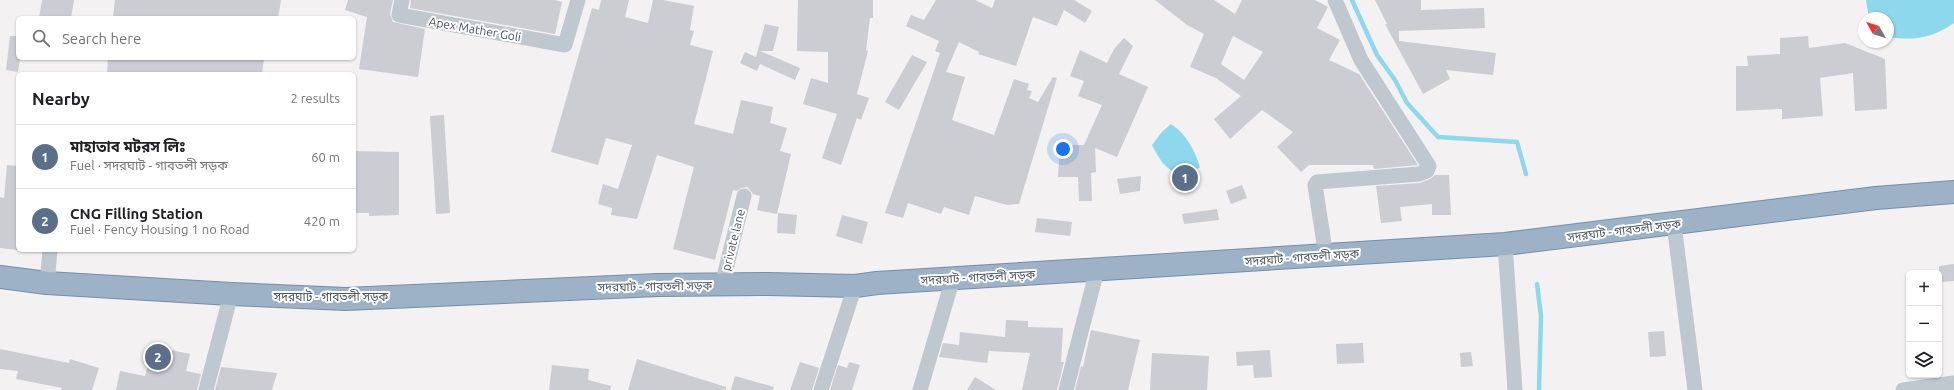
<!DOCTYPE html>
<meta charset="utf-8">
<style>
body{margin:0;font-family:Ubuntu,"Noto Sans Bengali",sans-serif;background:#f6f6f6;color:#202124}
.controls{position:absolute;right:12px;bottom:12px;display:grid;overflow:hidden;border-radius:6px;box-shadow:0 1px 3px #0004}
.controls button{width:36px;height:36px;display:grid;place-items:center;padding:0;border:0;border-bottom:1px solid #e0e0e0;background:#fff;color:#202124;font:20px sans-serif}
.compass{position:absolute;left:1858px;top:12px;width:36px;height:36px;border-radius:50%;background:#fff;box-shadow:0 1px 3px #0004;rotate:309deg}
.you{position:absolute;left:1063px;top:149px;width:14px;height:14px;margin:-10px;border:3px solid #fff;border-radius:50%;background:#1a73e8;box-shadow:0 0 0 6px #1a73e833}
.badge{display:grid;place-items:center;width:26px;height:26px;border-radius:50%;background:#ea580c;color:#fff;font-size:13px;font-weight:700}
.pin{position:absolute;translate:-50% -50%;border:2px solid #fff;box-shadow:0 1px 4px #0006}
.list{margin:0;padding:0;list-style:none}
h2{display:flex;justify-content:space-between;align-items:center;height:52px;margin:0;padding:0 16px;font-size:17px}
h2 small{font-size:13px;font-weight:400;color:#757577}
.list li{display:grid;grid-template-columns:26px 1fr auto;gap:12px;align-items:center;box-sizing:border-box;height:64px;padding:0 16px;border-top:1px solid #e0e0e0}
.list b{display:block;font-size:15px;white-space:nowrap}
.list p{margin:0;font-size:13px;white-space:nowrap;color:#757577}
.list em{font-size:13px;font-style:normal;color:#757577}
.icon{flex:none;width:22px;height:22px;fill:none;stroke:currentColor;stroke-width:2;stroke-linecap:round;stroke-linejoin:round}
.map{position:relative;flex:none;width:1954px;height:390px;overflow:hidden}
.search{position:absolute;background:#fff;box-shadow:0 1px 3px #0004;left:16px;top:16px;width:340px;height:44px;display:flex;align-items:center;gap:10px;box-sizing:border-box;padding:0 14px;border-radius:6px;color:#757577;font-size:15px}
.panel{position:absolute;background:#fff;box-shadow:0 1px 3px #0004;left:16px;top:72px;width:340px;height:180px;border-radius:6px}
.map>svg:first-child{display:block}
.water{fill:#8dd8ed}
.lines{fill:none;stroke-linecap:round;stroke-linejoin:round}
.stream{stroke:#8dd8ed;stroke-width:4.5}
.building{fill:#cbcdd3;fill-rule:evenodd}
.trunk-casing{stroke:#748eab;stroke-width:24}
.minor{stroke:#bfc8cf;stroke-width:15}
.trunk{stroke:#9db2c7;stroke-width:22}
.labels{text-anchor:middle;dominant-baseline:central;stroke-width:4;stroke-linejoin:round;paint-order:stroke}
.street-label{font-size:12px;fill:#48545e;stroke:#fff}
</style>
<div class="map">
<svg width="1954" height="390" viewBox="0 0 1954 390">
<rect width="100%" height="100%" fill="#f3f1f1"/>
<!-- water -->
<g class="water">
<path d="M1866,0H1954V23C1933,38 1914,41 1888,37V18H1869Z"/>
<path d="M1171,124C1187,135 1194,149 1200,167L1187,178C1166,170 1162,164 1152,145L1162,132Z"/>
</g>
<g class="lines">
<!-- stream -->
<g class="stream">
<path d="M1352,0L1377,55L1395,80L1407,103L1438,137L1517,142L1526,174"/>
<path d="M1537,284L1541,316L1539,390"/>
</g>
</g>
<!-- building -->
<g class="building">
<path d="M42,0H74L71,18H39Z"/>
<path d="M115,0H281L278,18H113Z"/>
<path d="M348,0H393L390,14L393,22L425,29L418,77L359,69L367,17L345,10Z"/>
<path d="M411,0H555L562,2L555,34L410,8Z"/>
<path d="M601,0H629L625,17L648,23L653,0H663L694,6L690,30L694,31L690,45L713,51L694,124L733,134L741,100L773,107L770,123L787,128L780,151L791,154L777,214L757,210L760,196L753,194L750,190L747,187L741,188L737,191L733,190L715,260L673,249L694,167L657,155L637,219L611,215L612,208L598,204L603,184L618,189L632,145L606,138L598,165L551,152L592,8L599,10Z"/>
<path d="M798,0H873V18H870L866,50L868,51L857,94L869,98L861,120L857,118L841,165L822,158L837,114L803,104L811,78L828,83V52L797,51Z"/>
<path d="M936,0H975L992,8L995,0H1074L1092,11L1085,23L1064,10L1057,26L1033,17L1016,66L978,54L979,52L959,42L946,72L965,77L952,120L994,135L1014,79L1029,84L1027,90L1032,91L1029,98L1038,102L1053,77L1057,78L1019,204L1007,205L975,196L969,215L944,207L941,214L908,203L903,218L885,213L940,53L935,51L939,41L906,26L911,15L924,20Z"/>
<path d="M1155,0H1214L1235,14L1242,0H1315L1328,7L1317,28L1340,40L1329,60L1359,74L1418,165L1374,169L1373,165H1309L1301,172L1277,147L1293,132L1262,110L1230,139L1214,119L1241,96L1216,78L1190,67L1204,34L1187,25ZM1233,36L1263,52L1244,80L1221,64Z"/>
<path d="M1375,0H1421V10L1484,8L1485,28L1399,31V41L1496,53L1493,75L1446,70L1450,79L1423,94L1385,24H1387Z"/>
<path d="M765,24L779,27L773,51H760L800,68L795,80L760,64L757,71L740,63L745,52L756,57Z"/>
<path d="M10,36H18V58H20L18,72L6,70Z"/>
<path d="M1808,36L1809,48L1845,43L1885,59L1887,109L1855,111L1853,73L1820,78L1823,116L1782,119V109L1736,111V66H1748L1747,56L1780,54V38Z"/>
<path d="M1124,38L1133,46L1119,74L1148,87L1117,157L1095,148L1096,172L1091,173L1092,201H1079L1078,177H1058L1060,145H1084L1102,105L1078,96L1084,81L1070,76L1080,50L1107,63L1114,49Z"/>
<path d="M912,55L927,62L899,110L885,102Z"/>
<path d="M108,58H264L262,74H107Z"/>
<path d="M444,115L450,213L436,214L430,116Z"/>
<path d="M354,151L399,152V215L369,216V213H354Z"/>
<path d="M7,165L18,166V250L0,248V197L4,198Z"/>
<path d="M1435,175H1449L1451,215H1432V204L1400,207L1402,221L1381,223L1376,186L1420,183L1430,179Z"/>
<path d="M1141,176L1140,191L1120,194L1117,179Z"/>
<path d="M1242,185L1247,198L1231,204L1226,191Z"/>
<path d="M1217,209L1219,220L1184,224L1182,214Z"/>
<path d="M778,213L797,215L795,234L777,233Z"/>
<path d="M842,215L868,222L862,244L836,236Z"/>
<path d="M1037,218L1072,222L1070,236L1035,232Z"/>
<path d="M1954,264V281L1939,282V266Z"/>
<path d="M1006,320L1028,321V327L1063,328L1061,362H1064L1057,390H1022L1030,353L989,351L987,363L939,357L943,343L959,345L960,332L1005,337Z"/>
<path d="M1091,330L1140,340L1128,390H1075L1081,366L1083,367Z"/>
<path d="M1664,331L1666,356L1650,357L1648,332Z"/>
<path d="M1363,343L1364,363L1337,364L1336,344Z"/>
<path d="M157,347L190,354L186,371L201,374L197,390H116L120,371L145,376L148,365L152,366Z"/>
<path d="M0,349L69,363L70,359L99,368L92,390H61L62,388L16,379L18,371L0,369Z"/>
<path d="M1270,350L1272,377L1254,378L1253,365L1237,366L1236,352Z"/>
<path d="M1471,352L1473,366L1461,367L1460,353Z"/>
<path d="M1152,353L1209,356L1207,390H1150Z"/>
<path d="M637,359L726,387V390H628Z"/>
<path d="M800,362L819,368L812,390H790Z"/>
<path d="M849,362L860,365L852,390H830L838,365L847,368Z"/>
<path d="M552,365L589,369L588,380L611,386L610,390H549Z"/>
<path d="M221,367L277,373L272,390H215Z"/>
<path d="M735,376L774,387L773,390H731Z"/>
<path d="M975,377L996,390H967Z"/>
</g>
<g class="lines">
<!-- trunk casing -->
<g class="trunk-casing">
<path id="trunk" d="M0,277L47,283L231,294L346,299L658,285L768,284L855,286L877,283L1505,244L1876,198L1954,192"/>
</g>
<!-- minor -->
<g class="minor">
<path d="M402,0L399,15L565,45L578,0"/>
<path d="M1674,224L1695,390"/>
<path d="M1505,244L1515,390"/>
<path d="M1326,256L1315,185L1317,182L1419,174L1427,171L1429,166L1361,60L1335,0"/>
<path d="M47,283L50,250"/>
<path d="M722,285L744,196"/>
<path d="M206,390L231,294"/>
<path d="M821,390L855,286"/>
<path d="M920,390L953,278"/>
<path d="M1066,390L1097,270"/>
<path d="M1903,390L1954,383"/>
</g>
<!-- trunk -->
<use href="#trunk" class="trunk"/>
</g>
<g class="labels">
<!-- street labels -->
<g class="street-label">
<text transform="translate(475 29) rotate(10)">Apex Mather Goli</text>
<text transform="translate(1624 230) rotate(-7)">সদরঘাট - গাবতলী সড়ক</text>
<text transform="translate(733 240) rotate(-76)">private lane</text>
<text transform="translate(1302 257) rotate(-4)">সদরঘাট - গাবতলী সড়ক</text>
<text transform="translate(978 277) rotate(-3)">সদরঘাট - গাবতলী সড়ক</text>
<text transform="translate(655 286) rotate(-1)">সদরঘাট - গাবতলী সড়ক</text>
<text x="331" y="296">সদরঘাট - গাবতলী সড়ক</text>
</g>
</g>
</svg>
<div class="controls">
<button>+</button>
<button>−</button>
<button><svg class="icon" aria-label="layers" viewBox="0 0 24 24"><path d="M12 4l9 5-9 5-9-5zM3 14l9 5 9-5"/></svg></button>
</div>
<svg class="compass" viewBox="-18 -18 36 36"><path d="M0-13l5 13h-10z" fill="#e53935"/><path d="M0 13l5-13h-10z" fill="#757577"/></svg>
<div class="you"></div>
<div class="pin badge" style="left:1185px;top:178px;background:#5c6f8a">1</div>
<div class="pin badge" style="left:158px;top:357px;background:#5c6f8a">2</div>
<div class="search"><svg class="icon" aria-label="search" viewBox="0 0 24 24"><circle cx="10" cy="10" r="6"/><path d="M15 15l6 6"/></svg>Search here</div>
<section class="panel">
<h2>Nearby<small>2 results</small></h2>
<ul class="list">
<li><span class="badge" style="background:#5c6f8a">1</span><div><b>মাহাতাব মটরস লিঃ</b><p>Fuel · সদরঘাট - গাবতলী সড়ক</p></div><em>60 m</em></li>
<li><span class="badge" style="background:#5c6f8a">2</span><div><b>CNG Filling Station</b><p>Fuel · Fency Housing 1 no Road</p></div><em>420 m</em></li>
</ul>
</section>
</div>
